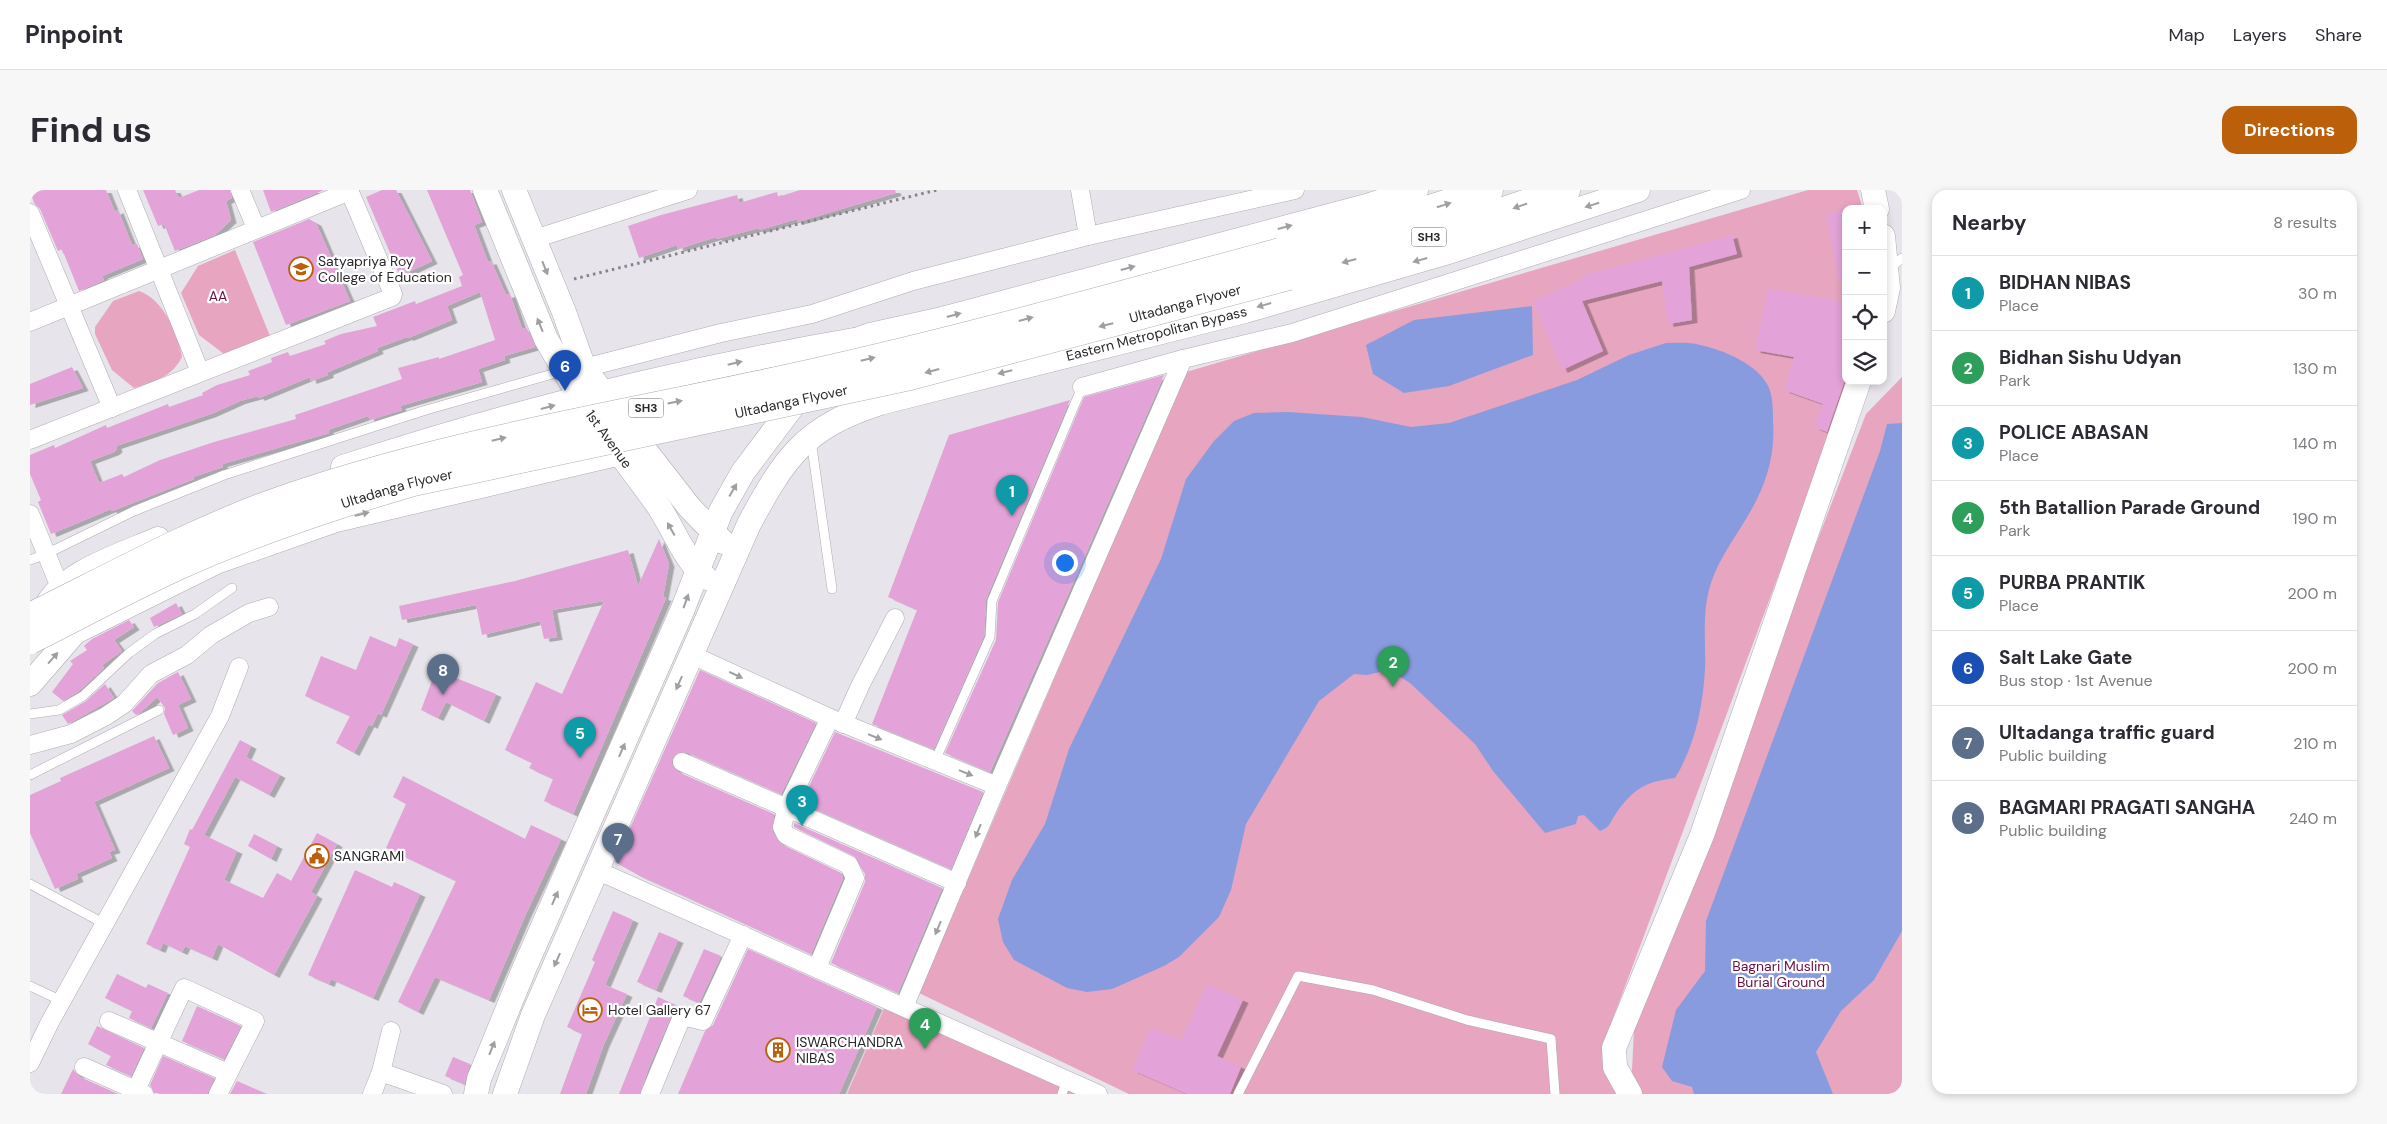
<!DOCTYPE html>
<meta charset="utf-8">
<style>
body{margin:0;font-family:"DM Sans",sans-serif;background:#f7f7f7;color:#2b2b33}
.controls{position:absolute;right:15px;top:15px;display:grid;overflow:hidden;border-radius:10px;box-shadow:0 2px 8px #0003}
.controls button{width:45px;height:45px;display:grid;place-items:center;padding:0;border:0;border-bottom:1px solid #e1e1e2;background:#fff;color:#2b2b33;font:25px sans-serif}
.you{position:absolute;left:1034px;top:372px;width:18px;height:18px;margin:-12px;border:4px solid #fff;border-radius:50%;background:#1a73e8;box-shadow:0 0 0 8px #1a73e833}
.badge{display:grid;place-items:center;width:32px;height:32px;border-radius:50%;background:#bb5f0a;color:#fff;font-size:16px;font-weight:700}
.pin{position:absolute;translate:-50% -41px;filter:drop-shadow(0 1px 2px #0008)}
.pin::after{content:'';position:absolute;top:26px;width:18px;height:15px;background:inherit;clip-path:polygon(0 0,100% 0,50% 100%)}
.list{margin:0;padding:0;list-style:none}
h2{display:flex;justify-content:space-between;align-items:center;height:65px;margin:0;padding:0 20px;font-size:21px}
h2 small{font-size:16px;font-weight:400;color:#7c7c81}
.list li{display:grid;grid-template-columns:32px 1fr auto;gap:15px;align-items:center;box-sizing:border-box;height:75px;padding:0 20px;border-top:1px solid #e1e1e2}
.list b{display:block;font-size:19px;white-space:nowrap}
.list p{margin:0;font-size:16px;white-space:nowrap;color:#7c7c81}
.list em{font-size:16px;font-style:normal;color:#7c7c81}
.icon{flex:none;width:28px;height:28px;fill:none;stroke:currentColor;stroke-width:2;stroke-linecap:round;stroke-linejoin:round}
.map{position:relative;flex:none;width:1872px;height:904px;overflow:hidden;border-radius:15px}
header{display:flex;align-items:center;gap:30px;box-sizing:border-box;height:70px;padding:0 25px;background:#fff;border-bottom:1px solid #e1e1e2}
header strong{font-size:24px}
nav{display:flex;gap:28px;margin-inline-start:auto;font-size:18px}
.intro{display:flex;align-items:center;justify-content:space-between;box-sizing:border-box;height:120px;padding:0 30px}
h1{margin:0;font-size:35px}
.button{padding:12px 22px;border-radius:15px;background:#bb5f0a;color:#fff;font-size:18px;font-weight:700}
main{display:flex;gap:30px;padding:0 30px}
aside{flex:1;background:#fff;border-radius:15px;box-shadow:0 2px 8px #0003}
.map>svg:first-child{display:block}
.green{fill:#e7a5c0}
.water{fill:#889bdf}
.building{fill:#e3a3d8;fill-rule:evenodd;filter:url(#shadow)}
.lines{fill:none;stroke-linecap:round;stroke-linejoin:round}
.lane-casing{stroke:#afabb2;stroke-width:10}
.street-casing{stroke:#afabb2;stroke-width:19}
.secondary-casing{stroke:#afabb2;stroke-width:25}
.primary-casing{stroke:#afabb2;stroke-width:29}
.path{stroke:#878489;stroke-width:3;stroke-dasharray:2.5 4;stroke-linecap:butt}
.lane{stroke:#fff;stroke-width:9}
.street{stroke:#fff;stroke-width:18}
.secondary{stroke:#fff;stroke-width:24}
.primary{stroke:#fff;stroke-width:28}
.primary-bridge-casing{stroke:#afabb2;stroke-width:29;stroke-linecap:butt}
.primary-bridge{stroke:#fff;stroke-width:28}
.oneway{fill:#9f9ea0}
.labels{text-anchor:middle;dominant-baseline:central;stroke-width:4.5;stroke-linejoin:round;paint-order:stroke}
.shield{fill:#fff;stroke:#6a686b;stroke-width:1}
.shield-label{font-size:12px;font-weight:bold;fill:#2a282b}
.poi-label{font-size:14px;fill:#2a282b;stroke:#fff;text-anchor:start}
.park-label{font-size:14px;fill:#6c1043;stroke:#fff}
.street-label{font-size:14px;fill:#2a282b;stroke:#fff}
</style>
<header>
<strong>Pinpoint</strong>
<nav><a>Map</a><a>Layers</a><a>Share</a></nav>
</header>
<div class="intro"><h1>Find us</h1><a class="button">Directions</a></div>
<main>
<div class="map">
<svg width="1872" height="904" viewBox="0 0 1872 904">
<defs>
<filter id="shadow"><feDropShadow dx="5.5" dy="3" stdDeviation="0" flood-color="#0004"/></filter>
</defs>
<rect width="100%" height="100%" fill="#e8e4eb"/>
<!-- green -->
<g class="green">
<path d="M1778,0H1827L1833,19H1816V191H1821L1581,834L1601,900L1604,840L1731,497L1836,224L1872,187V904H1099L889,803L1156,182Z"/>
<path d="M205,60L240,146L194,164L169,145L151,103L168,76Z"/>
<path d="M109,101C133,109 148,143 152,167C142,187 124,192 104,198L82,180L65,144V137L83,111Z"/>
<path d="M856,814L1051,904H817Z"/>
</g>
<!-- water -->
<g class="water">
<path d="M1502,116L1503,165L1419,196L1374,203L1343,184L1336,155L1384,130Z"/>
<path d="M1636,153C1647,153 1660,152 1670,155C1693,160 1729,174 1739,198C1743,208 1743,221 1743,232C1745,259 1739,285 1727,309C1712,340 1688,366 1679,400C1672,426 1676,452 1675,479C1673,516 1665,556 1645,588C1614,592 1603,599 1585,625C1580,633 1579,638 1570,641L1554,625L1548,626L1546,634L1515,643L1463,581L1445,554L1380,493L1359,480L1337,485L1324,484L1289,511L1216,634L1201,700L1189,727L1149,767L1134,776L1082,799L1057,802L1037,798L984,770L973,752L968,729L982,690L1015,634L1039,559L1131,369L1156,289L1184,251L1204,231L1224,223L1258,222L1332,227L1381,237L1419,233L1547,190L1599,165Z"/>
<path d="M1872,233V741L1844,790L1811,821L1786,862L1803,904H1664L1662,897L1642,891L1632,877L1646,820L1675,781L1676,731L1850,261L1857,234Z"/>
</g>
<!-- building -->
<g class="building">
<path d="M0,0H76L85,22L88,20L102,55L107,54L113,69L72,86L74,90L49,101L32,59L28,61L10,19L4,13Z"/>
<path d="M113,0H145L149,8L169,0H200L202,8L196,11L201,30L185,45L145,61L134,34L128,36Z"/>
<path d="M233,0H294L241,22Z"/>
<path d="M352,0H366L402,71L370,86L336,7Z"/>
<path d="M397,0H440L452,32L444,35L458,72L461,71L476,105L480,104L492,139L497,138L505,157L474,166L475,170L448,179L452,192L370,216L372,220L340,230L338,226L298,240L299,243L192,274L193,277L163,287L164,289L82,321L81,319L21,344L8,312L11,310L0,284V265L24,255L25,258L76,235L77,238L138,214L139,217L173,205L172,203L187,195L220,185L218,181L242,172L241,168L258,162L260,166L296,154L294,151L311,144L347,136L343,127L385,111L386,114L432,96L429,87L433,85ZM450,102L465,150L409,169V167L368,178L372,189L265,225L266,229L184,252L130,270L94,287L92,284L69,293L60,271L84,262L87,259L86,256L181,224L210,211L228,206L229,208L280,187L281,191L298,185V182L348,161L347,158L377,147L378,148L422,130L417,116Z"/>
<path d="M770,0H865L866,3L767,32V29L729,40V38L687,49L686,47L648,59L647,55L609,68L598,36L631,25L707,5L709,13L747,2L748,7Z"/>
<path d="M1816,18V90L1809,91L1796,25Z"/>
<path d="M279,29L286,33L320,111L256,135L223,52Z"/>
<path d="M1702,45L1707,64L1659,77L1662,130L1638,134L1632,91L1552,111L1573,161L1532,180L1503,111L1552,89L1551,86Z"/>
<path d="M1738,98L1816,112V187L1797,242L1784,237L1793,214L1754,200L1764,167L1725,160Z"/>
<path d="M42,177L53,198L0,215V194Z"/>
<path d="M1134,185L960,582L915,563L966,450L968,412L1054,207Z"/>
<path d="M1040,210L956,409L954,446L904,559L842,534L887,420L858,407L919,245Z"/>
<path d="M629,349L639,374L633,407L636,408L543,624L514,611L523,589L499,578L502,573L475,560L506,492L532,504L574,411L522,420L527,447L514,449L510,431L452,445L446,415L372,430L369,416L485,391L598,360L608,396Z"/>
<path d="M146,413L152,424L124,437L120,428Z"/>
<path d="M99,430L104,437L84,450L92,461L72,475L74,478L49,501L33,511L22,502L43,474L40,471L57,460L54,456L62,449Z"/>
<path d="M340,446L366,457L369,448L383,454L351,525L348,523L342,536L339,534L324,563L306,553L320,526L275,506L291,466L326,480Z"/>
<path d="M406,480L466,504L454,531L416,512L408,528L391,520Z"/>
<path d="M670,480L786,533L751,604L656,562L645,564L641,573L648,582L744,624L742,641L751,654L811,683L813,688L781,764L608,685L585,672Z"/>
<path d="M148,482L161,509L148,515L158,538L143,545L134,524L135,518L127,507L111,522L106,525L102,521L128,493Z"/>
<path d="M75,494L84,508L38,534L32,525L56,511Z"/>
<path d="M805,542L953,602L921,679L771,613Z"/>
<path d="M124,546L139,578L64,612L85,660L79,662L82,668L46,684L48,689L25,699L0,643V605L31,591L30,588Z"/>
<path d="M210,550L221,556L216,567L250,585L239,605L205,587L174,645L207,661L194,690L233,708L247,683L261,691L287,643L307,654L281,702L287,706L244,785L188,754L182,768L155,756L152,762L133,753L130,760L116,754L160,657L154,654L160,639L162,640Z"/>
<path d="M373,586L495,649L501,635L531,649L495,726L459,810L405,787L388,822L368,812L426,691L356,658L376,614L363,607Z"/>
<path d="M764,633L912,698L868,803L801,773L835,692V684L824,666L764,637Z"/>
<path d="M224,644L247,656L241,669L218,656Z"/>
<path d="M325,680L362,697L364,692L390,704L343,808L301,789L299,794L278,785Z"/>
<path d="M583,721L603,730L575,795L597,804L574,854L556,904H530L552,844L537,837L565,772L562,770Z"/>
<path d="M629,742L648,750L626,800L607,792Z"/>
<path d="M674,759L691,766L669,813L653,806Z"/>
<path d="M718,759L847,817L809,904H648L675,841L683,835Z"/>
<path d="M87,784L116,798L118,794L138,803L121,838L99,828L102,821L75,808Z"/>
<path d="M1177,794L1213,810L1187,866L1211,877L1200,904H1157L1102,880L1120,837L1151,850Z"/>
<path d="M628,807L646,815L619,877L610,904H589Z"/>
<path d="M167,816L211,836L194,869L152,851Z"/>
<path d="M67,836L114,858L101,886L76,875L81,866L58,854Z"/>
<path d="M133,866L184,888L177,904L124,903L120,895Z"/>
<path d="M423,867L440,874L434,894L415,886Z"/>
<path d="M43,879L50,887L88,904H31Z"/>
<path d="M207,891L237,904H200Z"/>
</g>
<g class="lines">
<!-- lane casing -->
<g class="lane-casing">
<g id="lane">
<path d="M1859,79L1872,68"/>
<path d="M781,250L802,399"/>
<path d="M0,370L16,364L104,321L194,285L396,220L533,181"/>
<path d="M0,524L29,520L53,506L99,463L125,444L165,424L202,398"/>
<path d="M905,571L960,447L962,411L1052,197"/>
<path d="M0,585L129,520"/>
<path d="M0,694L75,734"/>
<path d="M0,796L32,811"/>
<path d="M1032,904L1037,890"/>
<path d="M1208,904L1268,786L1343,800L1437,830L1521,849L1525,904"/>
</g>
</g>
<!-- street casing -->
<g class="street-casing">
<g id="street">
<path d="M97,0L170,182"/>
<path d="M210,0L226,38"/>
<path d="M1050,0L1058,46"/>
<path d="M0,23L82,218"/>
<path d="M504,49L658,0"/>
<path d="M0,132L320,1"/>
<path d="M554,178L691,143L782,124L883,91L1058,46L1265,0"/>
<path d="M1052,197L1153,169"/>
<path d="M0,250L362,107L363,104L319,0"/>
<path d="M0,324L34,407"/>
<path d="M662,465L800,528L967,596"/>
<path d="M813,534L830,496L865,428"/>
<path d="M0,555L41,544L76,526L94,514L121,484L157,465L181,445L219,423L239,417"/>
<path d="M652,572L927,693"/>
<path d="M566,680L1068,904"/>
<path d="M787,778L825,688L819,675L756,645L752,637L757,617L800,528"/>
<path d="M874,817L967,596L1153,169L1262,143L1711,0"/>
<path d="M79,831L198,883"/>
<path d="M0,873L20,832L190,526L209,477"/>
<path d="M54,877L114,904"/>
<path d="M351,882L413,904"/>
<path d="M104,904L154,798L225,831L188,904"/>
<path d="M342,904L351,882L361,841"/>
<path d="M620,904L651,829L656,827L673,831L713,745"/>
</g>
</g>
<!-- secondary casing -->
<g class="secondary-casing">
<g id="secondary">
<path d="M455,0L516,149L558,221"/>
<path d="M484,0L534,122L554,178L581,214"/>
<path d="M1843,0L1847,19"/>
<path d="M1853,46L1858,98L1853,121"/>
<path d="M604,246L660,318L693,352"/>
<path d="M581,252C596,272 612,293 627,314C644,339 653,368 676,388"/>
<path d="M313,277C480,222 651,180 824,150"/>
<path d="M15,419C30,383 94,364 128,349"/>
<path d="M0,494L45,442L186,372L306,330L612,258"/>
<path d="M446,904L449,889L494,779L652,421L691,321L713,282L777,197L811,161L826,150L840,145L908,130L1340,15L1386,0"/>
<path id="s1" d="M475,904L503,825L719,334C755,267 775,237 850,213L1215,121L1415,63L1608,0"/>
<path d="M1600,904L1585,877L1584,858L1672,645L1829,191"/>
</g>
</g>
<!-- primary casing -->
<g class="primary-casing">
<g id="primary">
<path d="M1250,62L1366,30L1459,0"/>
<path d="M1259,86L1356,61L1536,0"/>
</g>
</g>
<!-- path -->
<path class="path" d="M544,89L907,0"/>
<!-- lane -->
<use href="#lane" class="lane"/>
<!-- street -->
<use href="#street" class="street"/>
<!-- secondary -->
<use href="#secondary" class="secondary"/>
<!-- primary -->
<use href="#primary" class="primary"/>
<!-- primary-bridge casing -->
<g class="primary-bridge-casing">
<g id="primary-bridge">
<path d="M0,427C79,388 155,346 238,315C396,258 564,230 728,195C904,158 1077,109 1250,62"/>
<path id="s2" d="M0,450C50,425 99,398 150,375C226,341 304,315 383,292L880,186L1259,86"/>
</g>
</g>
<!-- primary-bridge -->
<use href="#primary-bridge" class="primary-bridge"/>
</g>
<!-- one-way arrows -->
<defs><path id="oneway-solid" d="M-6-.8H1V-3.2L6.5 0L1 3.2V.8H-6Z" transform="scale(1.25)"/></defs>
<g class="oneway">
<use href="#oneway-solid" transform="translate(1414 15) rotate(-17)"/>
<use href="#oneway-solid" transform="translate(1562 15) rotate(162)"/>
<use href="#oneway-solid" transform="translate(1490 16) rotate(161)"/>
<use href="#oneway-solid" transform="translate(1255 37) rotate(-15)"/>
<use href="#oneway-solid" transform="translate(1390 70) rotate(164)"/>
<use href="#oneway-solid" transform="translate(1319 71) rotate(165)"/>
<use href="#oneway-solid" transform="translate(515 78) rotate(68)"/>
<use href="#oneway-solid" transform="translate(1098 78) rotate(-15)"/>
<use href="#oneway-solid" transform="translate(1234 115) rotate(164)"/>
<use href="#oneway-solid" transform="translate(924 125) rotate(-15)"/>
<use href="#oneway-solid" transform="translate(996 129) rotate(-15)"/>
<use href="#oneway-solid" transform="translate(510 135) rotate(-112)"/>
<use href="#oneway-solid" transform="translate(1076 135) rotate(166)"/>
<use href="#oneway-solid" transform="translate(838 169) rotate(-13)"/>
<use href="#oneway-solid" transform="translate(705 173) rotate(-13)"/>
<use href="#oneway-solid" transform="translate(902 181) rotate(165)"/>
<use href="#oneway-solid" transform="translate(975 182) rotate(166)"/>
<use href="#oneway-solid" transform="translate(645 212) rotate(-11)"/>
<use href="#oneway-solid" transform="translate(518 217) rotate(-15)"/>
<use href="#oneway-solid" transform="translate(469 249) rotate(-13)"/>
<use href="#oneway-solid" transform="translate(703 300) rotate(-60)"/>
<use href="#oneway-solid" transform="translate(332 324) rotate(-14)"/>
<use href="#oneway-solid" transform="translate(641 339) rotate(-119)"/>
<use href="#oneway-solid" transform="translate(656 411) rotate(-70)"/>
<use href="#oneway-solid" transform="translate(23 468) rotate(-49)"/>
<use href="#oneway-solid" transform="translate(706 485) rotate(25)"/>
<use href="#oneway-solid" transform="translate(649 493) rotate(114)"/>
<use href="#oneway-solid" transform="translate(845 547) rotate(22)"/>
<use href="#oneway-solid" transform="translate(592 560) rotate(-66)"/>
<use href="#oneway-solid" transform="translate(936 583) rotate(22)"/>
<use href="#oneway-solid" transform="translate(948 641) rotate(112)"/>
<use href="#oneway-solid" transform="translate(525 708) rotate(-66)"/>
<use href="#oneway-solid" transform="translate(908 738) rotate(113)"/>
<use href="#oneway-solid" transform="translate(527 770) rotate(114)"/>
<use href="#oneway-solid" transform="translate(462 858) rotate(-68)"/>
</g>
<!-- icons -->
<defs>
<g id="university-ring" transform="scale(1.25)"><circle r="9.5" fill="#fff" stroke="#bb5f0a" stroke-width="1.5"/><path d="M0-5L7-2L0 1L-7-2ZM-4 1L0 2.5L4 1V4Q0 6-4 4Z" fill="#bb5f0a"/></g>
<g id="civic-ring" transform="scale(1.25)"><circle r="9.5" fill="#fff" stroke="#bb5f0a" stroke-width="1.5"/><path d="M-.6-6.5H3V-4.5H.6V-3L4-1V1h2V6H-6V1h2V-1L-.6-3ZM-1.2 2.5V6h2.4V2.5Z" fill="#bb5f0a"/></g>
<g id="hotel-ring" transform="scale(1.25)"><circle r="9.5" fill="#fff" stroke="#bb5f0a" stroke-width="1.5"/><path d="M-6-4.5h1.5V1H6V5H4.5V3h-9V5H-6ZM-4 0a1.8 1.8 0 1 1 3.6 0ZM.5 0V-2.5h3Q6-2.5 6 0Z" fill="#bb5f0a"/></g>
<g id="building-ring" transform="scale(1.25)"><circle r="9.5" fill="#fff" stroke="#bb5f0a" stroke-width="1.5"/><path d="M-4-6H4V6H1V3H-1V6H-4ZM-2.5-4.3h1.7v1.8h-1.7ZM.8-4.3h1.7v1.8H.8ZM-2.5-1h1.7V.8h-1.7ZM.8-1h1.7V.8H.8Z" fill="#bb5f0a"/></g>
</defs>
<g fill-rule="evenodd">
<use href="#university-ring" x="271" y="79"/>
<use href="#civic-ring" x="287" y="666"/>
<use href="#hotel-ring" x="560" y="820"/>
<use href="#building-ring" x="748" y="860"/>
</g>
<g class="labels">
<!-- shield labels -->
<g class="shield">
<rect x="1381.5" y="37.5" width="35" height="19" rx="4"/>
<rect x="598.5" y="208.5" width="35" height="19" rx="4"/>
</g>
<g class="shield-label">
<text x="1399" y="47">SH3</text>
<text x="616" y="218">SH3</text>
</g>
<!-- poi labels -->
<g class="poi-label">
<text x="288" y="71">Satyapriya Roy<tspan x="288" dy="16">College of Education</tspan></text>
<text x="304" y="666">SANGRAMI</text>
<text x="578" y="820">Hotel Gallery 67</text>
<text x="766" y="852">ISWARCHANDRA<tspan x="766" dy="16">NIBAS</tspan></text>
</g>
<!-- park labels -->
<g class="park-label">
<text x="188" y="106">AA</text>
<text x="1751" y="776">Bagnari Muslim<tspan x="1751" dy="16">Burial Ground</tspan></text>
</g>
<!-- street labels -->
<g class="street-label">
<text stroke="none"><textPath href="#s2" startOffset="1208">Ultadanga Flyover</textPath></text>
<text stroke="none"><textPath href="#s1" startOffset="1090">Eastern Metropolitan Bypass</textPath></text>
<text stroke="none"><textPath href="#s2" startOffset="802">Ultadanga Flyover</textPath></text>
<text transform="translate(579 249) rotate(54)">1st Avenue</text>
<text stroke="none"><textPath href="#s2" startOffset="398">Ultadanga Flyover</textPath></text>
</g>
</g>
</svg>
<div class="controls">
<button>+</button>
<button>−</button>
<button><svg class="icon" aria-label="locate" viewBox="0 0 24 24"><circle cx="12" cy="12" r="6"/><path d="M12 2v4M12 18v4M2 12h4M18 12h4"/></svg></button>
<button><svg class="icon" aria-label="layers" viewBox="0 0 24 24"><path d="M12 4l9 5-9 5-9-5zM3 14l9 5 9-5"/></svg></button>
</div>
<div class="you"></div>
<div class="pin badge" style="left:982px;top:326px;background:#0f9aa8">1</div>
<div class="pin badge" style="left:1363px;top:497px;background:#2e9e5b">2</div>
<div class="pin badge" style="left:772px;top:636px;background:#0f9aa8">3</div>
<div class="pin badge" style="left:895px;top:859px;background:#2e9e5b">4</div>
<div class="pin badge" style="left:550px;top:568px;background:#0f9aa8">5</div>
<div class="pin badge" style="left:535px;top:201px;background:#1a4fb4">6</div>
<div class="pin badge" style="left:588px;top:674px;background:#5c6f8a">7</div>
<div class="pin badge" style="left:413px;top:505px;background:#5c6f8a">8</div>
</div>
<aside>
<h2>Nearby<small>8 results</small></h2>
<ul class="list">
<li><span class="badge" style="background:#0f9aa8">1</span><div><b>BIDHAN NIBAS</b><p>Place</p></div><em>30 m</em></li>
<li><span class="badge" style="background:#2e9e5b">2</span><div><b>Bidhan Sishu Udyan</b><p>Park</p></div><em>130 m</em></li>
<li><span class="badge" style="background:#0f9aa8">3</span><div><b>POLICE ABASAN</b><p>Place</p></div><em>140 m</em></li>
<li><span class="badge" style="background:#2e9e5b">4</span><div><b>5th Batallion Parade Ground</b><p>Park</p></div><em>190 m</em></li>
<li><span class="badge" style="background:#0f9aa8">5</span><div><b>PURBA PRANTIK</b><p>Place</p></div><em>200 m</em></li>
<li><span class="badge" style="background:#1a4fb4">6</span><div><b>Salt Lake Gate</b><p>Bus stop · 1st Avenue</p></div><em>200 m</em></li>
<li><span class="badge" style="background:#5c6f8a">7</span><div><b>Ultadanga traffic guard</b><p>Public building</p></div><em>210 m</em></li>
<li><span class="badge" style="background:#5c6f8a">8</span><div><b>BAGMARI PRAGATI SANGHA</b><p>Public building</p></div><em>240 m</em></li>
</ul>
</aside>
</main>
